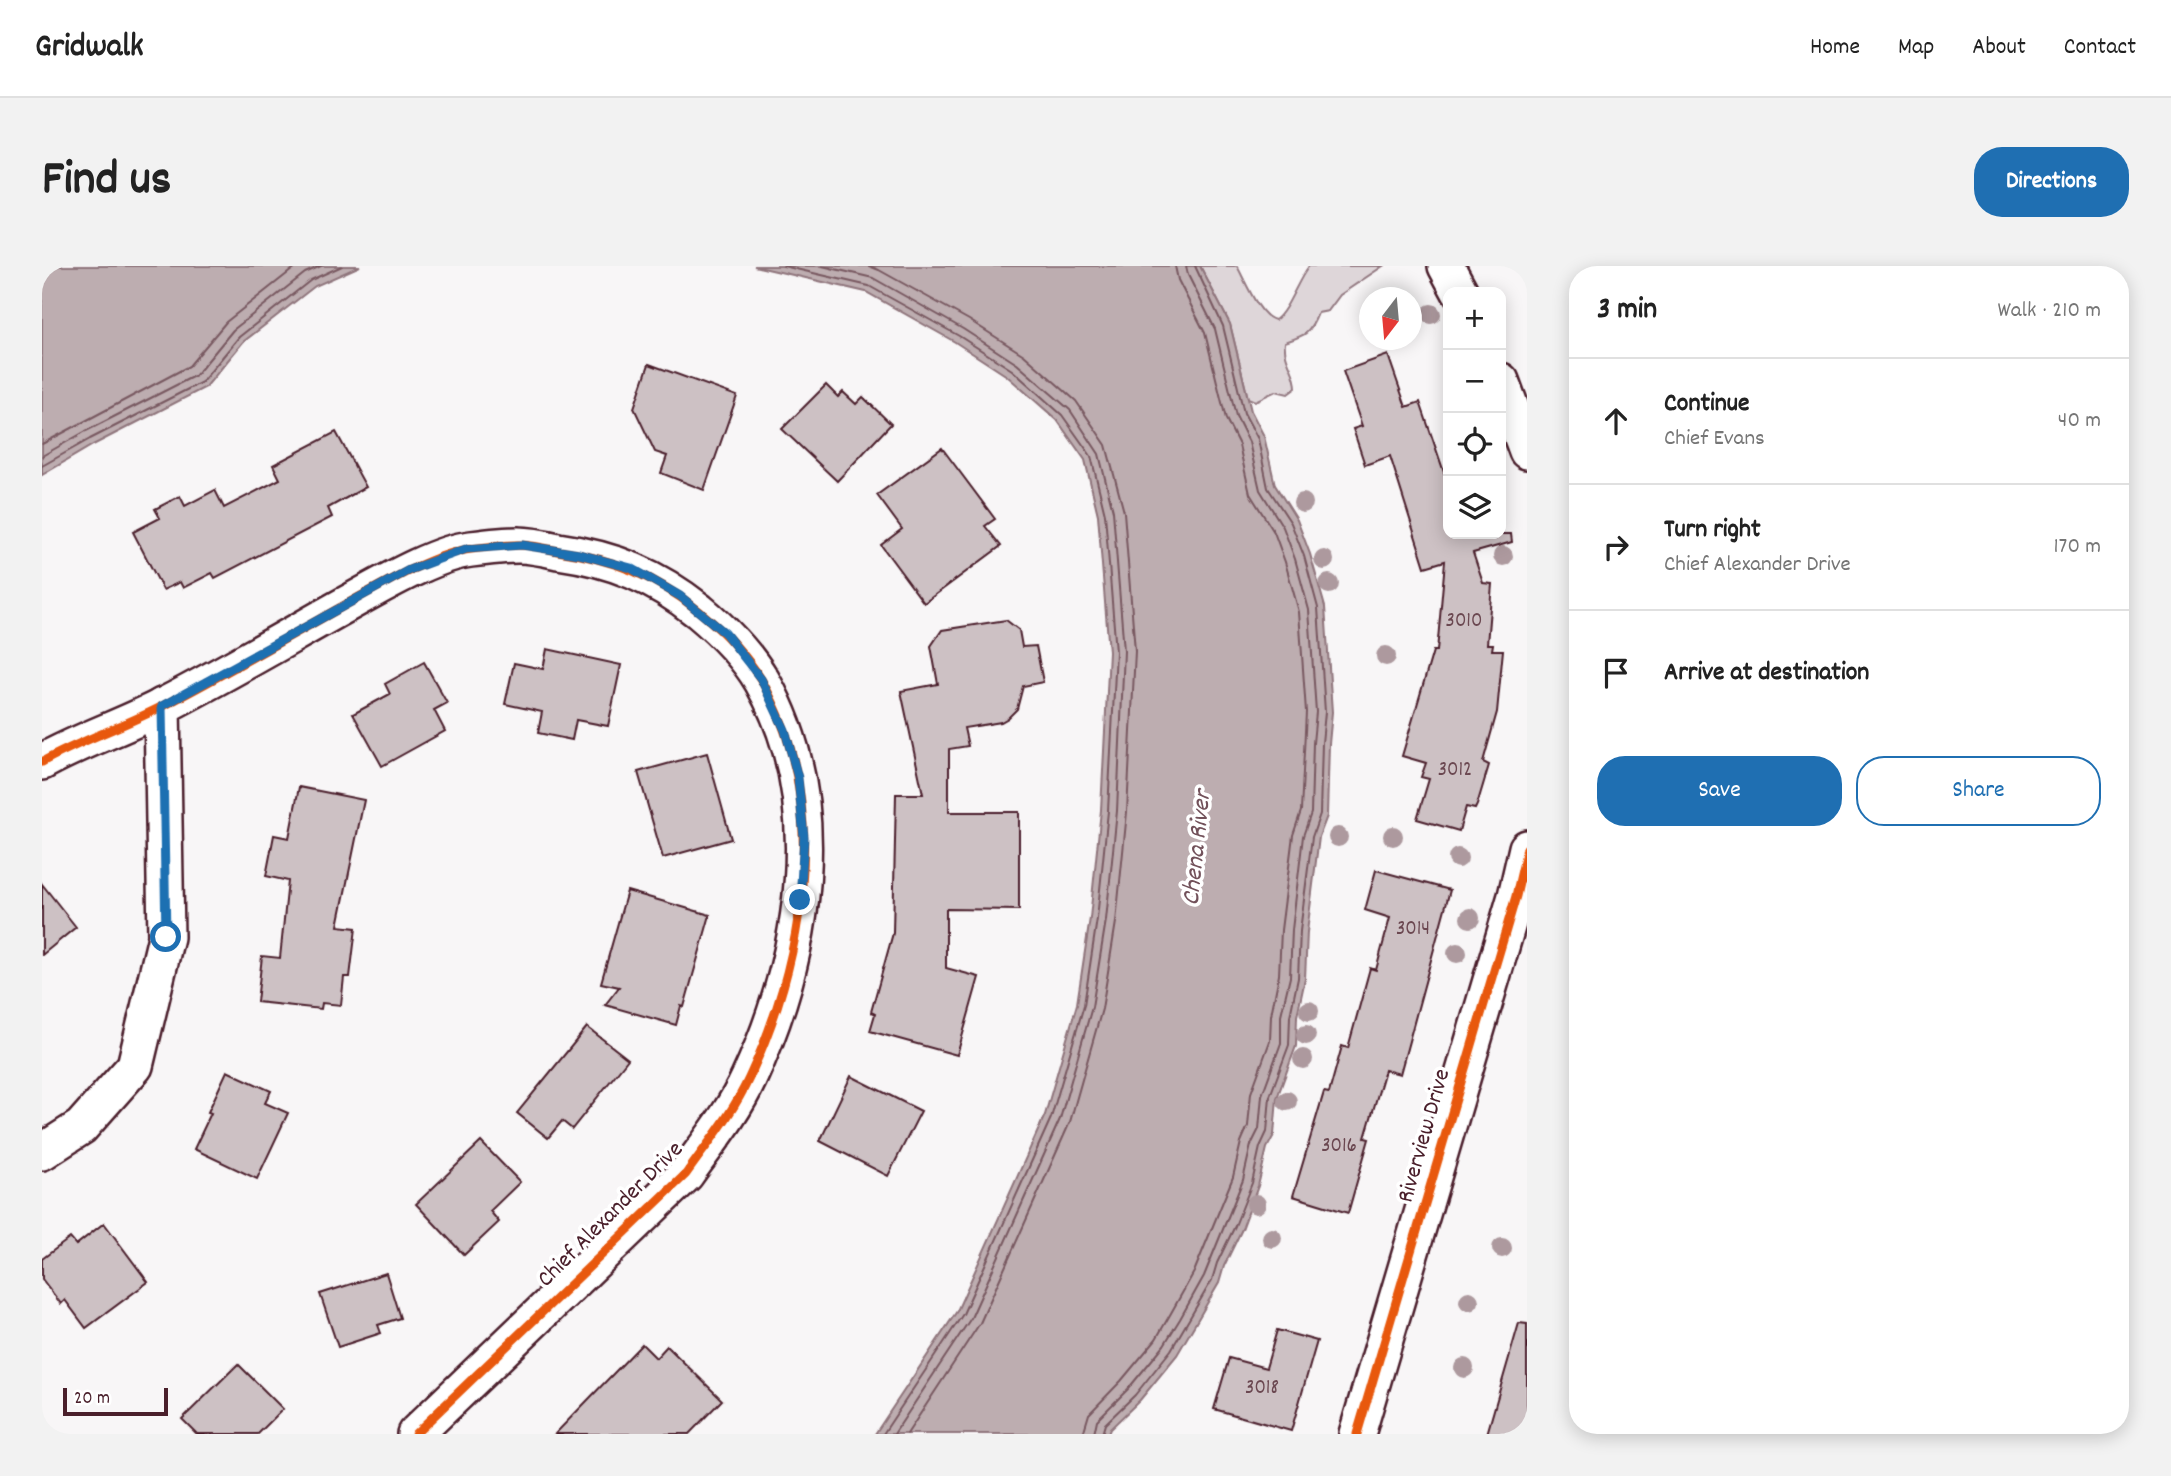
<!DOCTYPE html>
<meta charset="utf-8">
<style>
body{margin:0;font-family:Dekko,sans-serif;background:#f2f2f2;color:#222}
.controls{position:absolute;right:21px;top:21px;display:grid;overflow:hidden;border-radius:14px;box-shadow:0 4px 18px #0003}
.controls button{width:63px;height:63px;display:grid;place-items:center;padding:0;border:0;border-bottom:2px solid #e0e0e0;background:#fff;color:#222;font:35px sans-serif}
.compass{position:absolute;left:1317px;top:21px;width:63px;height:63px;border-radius:50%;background:#fff;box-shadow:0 4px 18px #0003;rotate:196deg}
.scale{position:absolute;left:21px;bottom:18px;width:105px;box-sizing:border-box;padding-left:7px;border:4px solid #4a1f2b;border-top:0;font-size:19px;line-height:24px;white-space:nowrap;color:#4a1f2b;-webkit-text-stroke:5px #fff;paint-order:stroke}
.stop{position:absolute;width:21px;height:21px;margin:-16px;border:5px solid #1f6fb2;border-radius:50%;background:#fff}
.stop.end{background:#1f6fb2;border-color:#fff;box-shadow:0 2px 7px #0008}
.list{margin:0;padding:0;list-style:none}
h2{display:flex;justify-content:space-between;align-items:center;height:91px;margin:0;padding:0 28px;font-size:30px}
h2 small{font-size:23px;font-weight:400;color:#767676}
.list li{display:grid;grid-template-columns:46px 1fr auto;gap:21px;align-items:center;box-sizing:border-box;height:126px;padding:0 28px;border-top:2px solid #e0e0e0}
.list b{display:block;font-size:26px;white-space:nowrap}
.list p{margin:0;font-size:23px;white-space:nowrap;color:#767676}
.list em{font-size:23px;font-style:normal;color:#767676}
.actions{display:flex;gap:14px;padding:21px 28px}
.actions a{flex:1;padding:16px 0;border:2px solid #1f6fb2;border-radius:28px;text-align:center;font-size:24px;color:#1f6fb2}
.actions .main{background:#1f6fb2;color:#fff}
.icon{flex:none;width:38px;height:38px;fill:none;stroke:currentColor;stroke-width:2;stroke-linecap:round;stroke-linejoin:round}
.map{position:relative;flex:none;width:1485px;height:1168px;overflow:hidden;border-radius:28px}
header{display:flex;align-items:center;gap:42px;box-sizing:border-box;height:98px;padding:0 35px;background:#fff;border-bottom:2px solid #e0e0e0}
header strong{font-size:33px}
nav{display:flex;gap:38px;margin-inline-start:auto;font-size:24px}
.intro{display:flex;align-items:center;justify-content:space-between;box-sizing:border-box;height:168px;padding:0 42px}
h1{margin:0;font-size:49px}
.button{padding:18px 32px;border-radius:28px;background:#1f6fb2;color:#fff;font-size:24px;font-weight:700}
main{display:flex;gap:42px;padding:0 42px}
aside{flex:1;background:#fff;border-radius:28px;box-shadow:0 4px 18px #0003}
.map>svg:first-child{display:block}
.green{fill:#ded6d9;stroke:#947a82;stroke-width:2}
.water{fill:#bdadb0;stroke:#8f747b;stroke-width:2}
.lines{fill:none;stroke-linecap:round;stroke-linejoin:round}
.shore{stroke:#785860;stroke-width:2}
.building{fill:#cdc1c4;stroke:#4a1f2b;stroke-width:2}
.minor-casing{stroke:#4a1f2b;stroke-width:40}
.minor{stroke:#fff;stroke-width:35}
.cycleway-casing{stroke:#fff;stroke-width:13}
.cycleway{stroke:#e8590c;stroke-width:9}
.tree{fill:#ad999e}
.route{stroke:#1f6fb2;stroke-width:9}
.labels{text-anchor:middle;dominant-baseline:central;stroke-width:7;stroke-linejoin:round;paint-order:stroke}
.number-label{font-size:21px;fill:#6b4851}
.street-label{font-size:24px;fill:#4a1f2b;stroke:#fff}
.water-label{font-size:26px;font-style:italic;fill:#72515a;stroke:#fff}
</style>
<header>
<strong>Gridwalk</strong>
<nav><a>Home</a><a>Map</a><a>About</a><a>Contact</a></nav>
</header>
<div class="intro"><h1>Find us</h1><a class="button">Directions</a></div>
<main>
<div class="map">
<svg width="1485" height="1168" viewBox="0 0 1485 1168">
<rect width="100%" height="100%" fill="#f8f6f7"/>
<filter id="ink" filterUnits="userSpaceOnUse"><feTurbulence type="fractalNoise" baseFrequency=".0143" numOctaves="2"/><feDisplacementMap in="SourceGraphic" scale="14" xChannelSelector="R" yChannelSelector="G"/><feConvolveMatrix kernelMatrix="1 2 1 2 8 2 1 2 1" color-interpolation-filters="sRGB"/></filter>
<g filter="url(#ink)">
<!-- green -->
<path class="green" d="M1158,0H1195C1203,14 1217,51 1233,54C1246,45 1255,15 1267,0H1341L1298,29L1286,45L1276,47C1267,69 1264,69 1243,76C1241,95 1254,105 1254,122L1246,128L1234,125L1213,135L1206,132L1188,58Z"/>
<!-- water -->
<g class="water">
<path d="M0,0H318L273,20L201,76L164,121L51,179L0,209Z"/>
<path d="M712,0H1158L1188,58L1209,145L1222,170L1233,219L1255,254L1268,288L1283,341L1290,446L1287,478L1285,550L1277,571L1265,666L1263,713L1255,750L1254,780L1235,832L1232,869L1225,882L1216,920L1200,963L1182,1000L1177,1017L1135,1089L1098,1134L1068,1163L1066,1168H833L915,1045L1003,849L1035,738L1048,652L1059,544L1067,386L1056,249L1043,194L1015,154L965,110L913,76L824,26Z"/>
</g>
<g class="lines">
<!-- shore -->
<g class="shore">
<path d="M741,0L827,20L917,70L970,104L1020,149L1049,190L1063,248L1074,386L1066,545L1055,653L1042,739L1009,852L921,1048L841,1168"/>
<path d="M780,0L831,12L921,63L975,98L1028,144L1057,188L1071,245L1082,385L1075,545L1064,654L1050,741L1018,853L929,1052L852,1168"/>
<path d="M827,0L837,4L927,54L982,89L1034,135L1064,179L1082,246L1093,385L1085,546L1074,656L1060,743L1028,856L938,1057L865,1168"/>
<path d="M0,178L147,100L184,56L255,0"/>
<path d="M0,190L44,165L154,109L191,64L263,7L279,0"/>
<path d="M0,200L48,173L160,116L197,71L269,14L300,0"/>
<path d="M1041,1168L1047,1148L1079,1115L1114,1073L1129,1047L1152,1006L1191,911L1199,876L1206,860L1209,827L1228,775L1229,749L1237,709L1239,664L1251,569L1259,545L1264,446L1257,346L1243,296L1232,266L1208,228L1197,179L1184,153L1163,67L1136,14L1133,0"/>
<path d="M1052,1168L1055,1154L1086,1123L1122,1079L1138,1053L1162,1010L1201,914L1209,879L1217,863L1220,829L1239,777V749L1248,711L1250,664L1261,570L1269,547L1271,477L1274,446L1267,344L1253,293L1241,261L1218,224L1207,176L1194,150L1173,63L1146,9L1144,0"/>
<path d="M1060,1168L1063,1158L1093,1129L1129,1084L1170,1014L1175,997L1193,960L1210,917L1218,881L1225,866L1228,830L1247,779L1248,750L1256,712L1258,665L1270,571L1278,548L1280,477L1283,446L1276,342L1262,290L1249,257L1226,222L1216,173L1202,147L1181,60L1153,0"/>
</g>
</g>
<!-- building -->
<g class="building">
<path d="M1346,89L1364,141L1378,136L1406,218V268H1469L1470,276L1431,287L1441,317L1450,318L1445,378H1451L1450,384H1461L1455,446L1441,496L1447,499L1435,539L1433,543L1424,541L1417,565L1375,553L1387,513L1379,511L1384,497L1360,490L1391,385H1395L1403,295L1383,301L1348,190L1323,199L1311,163L1320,160L1301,105Z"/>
<path d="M607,98L695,130L662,224L619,207L625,190L613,186L592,142Z"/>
<path d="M784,119L796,131L801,126L814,138L821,131L849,158L795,215L740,163Z"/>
<path d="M294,166L324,221L286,242L290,251L173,312L170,307L141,322L138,316L121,324L91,266L118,252L113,243L138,230L143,240L173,224L182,242L238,213L231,199Z"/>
<path d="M900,182L953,253L943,260L959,280L882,337L839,279L860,263L835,229Z"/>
<path d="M964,354L977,364L980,381L994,380L1001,416L981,420L975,443L966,452L959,456L922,462L926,480L907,483V546H977V644L904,643V702L937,711L915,789L828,765L833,748L829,746L851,667L854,528H881L859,425L896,418L889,380L900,364Z"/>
<path d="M505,383L579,399L566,460L534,454L530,474L496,467L500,446L463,438L472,397L501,403Z"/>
<path d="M382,396L405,437L392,444L403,465L340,500L311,448L348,428L343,418Z"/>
<path d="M665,487L689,573L621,592L596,506Z"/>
<path d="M257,521L322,534L296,660L314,662L308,711H302L299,739L280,737L279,743L215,736L220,690L238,692L246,615L224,610L232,569L247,572Z"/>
<path d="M1334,604L1408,624L1358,808L1343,804L1323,872L1327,873L1306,947L1251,930L1282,826L1287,827L1300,780L1306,782L1328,702L1334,704L1348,652L1323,644Z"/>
<path d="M0,618L34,661L0,689Z"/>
<path d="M585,625L668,649L642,741L639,740L634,759L563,739L577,721L559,717Z"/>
<path d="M545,761L586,793L530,863L520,855L506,872L475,847Z"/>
<path d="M185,805L229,825L223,837L246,847L215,913L152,883L169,847L166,846Z"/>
<path d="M809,810L879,845L846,910L778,875Z"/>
<path d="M439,876L478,916L448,945L457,956L422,989L374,938Z"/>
<path d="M62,957L106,1016L44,1062L23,1034L19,1038L0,1013V993L28,972L34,979Z"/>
<path d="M344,1007L358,1052L336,1059L339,1067L296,1081L278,1028Z"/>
<path d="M1477,1057L1485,1058V1168H1445Z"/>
<path d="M1235,1064L1275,1075L1249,1165L1172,1143L1187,1092L1224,1102Z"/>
<path d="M600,1078L614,1092L625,1080L680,1134L647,1168H513Z"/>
<path d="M196,1098L241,1143L216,1168H155L140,1153Z"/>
</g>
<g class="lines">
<!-- minor casing -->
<g class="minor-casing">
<g id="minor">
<path d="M1404,0L1418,26"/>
<path d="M1459,115L1485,185"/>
<path d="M0,496C39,474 83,460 123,439C187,406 249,369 312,334C343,317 394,287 429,283C445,281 461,279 476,279C489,279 503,282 516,285C572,293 613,310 657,345C681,365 704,388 720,415C789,536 763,691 707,812C691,847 666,877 644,908L373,1168"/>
<path d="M0,886L39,861L93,800L124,671L120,440"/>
<path d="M1315,1168L1474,630L1485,582"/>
</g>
</g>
<!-- minor -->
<use href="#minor" class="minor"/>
<!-- cycleway casing -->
<g class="cycleway-casing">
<g id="cycleway">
<path d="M0,496C39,474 83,460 123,439C187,406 249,369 312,334C343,317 394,287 429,283C445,281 461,279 476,279C489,279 503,282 516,285C572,293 613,310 657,345C681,365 704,388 720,415C789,536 763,691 707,812C691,847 666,877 644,908L373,1168"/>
<path d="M1315,1168L1474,630L1485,582"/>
</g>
</g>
<!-- cycleway -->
<use href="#cycleway" class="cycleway"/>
</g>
<!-- trees -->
<g class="tree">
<circle cx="1389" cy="48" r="10"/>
<circle cx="1261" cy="237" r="10"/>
<circle cx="1461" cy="290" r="10"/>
<circle cx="1282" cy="294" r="10"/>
<circle cx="1287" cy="318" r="10"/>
<circle cx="1344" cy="390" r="10"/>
<circle cx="1351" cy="570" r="10"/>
<circle cx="1296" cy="571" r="10"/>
<circle cx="1416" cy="592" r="10"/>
<circle cx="1428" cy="652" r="10"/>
<circle cx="1415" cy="687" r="10"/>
<circle cx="1267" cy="745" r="10"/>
<circle cx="1264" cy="769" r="10"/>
<circle cx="1261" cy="793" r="10"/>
<circle cx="1245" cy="835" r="10"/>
<circle cx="1214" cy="938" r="10"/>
<circle cx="1230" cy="972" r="10"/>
<circle cx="1460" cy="982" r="10"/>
<circle cx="1427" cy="1035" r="10"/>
<circle cx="1422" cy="1102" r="10"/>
</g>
</g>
<g class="lines" filter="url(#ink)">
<!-- route -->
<path class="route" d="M124,671L120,440L367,304L424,283L480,279L537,288L589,302L638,330L683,367L719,413L743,464L756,512L762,571L758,634"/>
</g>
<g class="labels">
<!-- number labels -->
<g class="number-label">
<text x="1422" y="356">3010</text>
<text x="1413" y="505">3012</text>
<text x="1371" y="664">3014</text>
<text x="1297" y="881">3016</text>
<text x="1220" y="1123">3018</text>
</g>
<!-- street labels -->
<g class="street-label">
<text transform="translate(1383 870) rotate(-74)">Riverview Drive</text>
<text transform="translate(569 949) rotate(-45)">Chief Alexander Drive</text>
</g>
<!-- water labels -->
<g class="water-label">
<text transform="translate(1156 582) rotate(-84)">Chena River</text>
</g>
</g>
</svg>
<div class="controls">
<button>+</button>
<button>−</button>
<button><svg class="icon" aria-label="locate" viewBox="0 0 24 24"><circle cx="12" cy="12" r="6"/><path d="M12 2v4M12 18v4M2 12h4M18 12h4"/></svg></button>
<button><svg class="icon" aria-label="layers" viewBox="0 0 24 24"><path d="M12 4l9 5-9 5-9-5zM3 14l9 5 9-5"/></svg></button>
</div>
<svg class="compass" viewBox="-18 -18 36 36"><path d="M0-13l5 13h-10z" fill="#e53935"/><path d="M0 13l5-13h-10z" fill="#767676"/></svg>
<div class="scale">20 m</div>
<div class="stop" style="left:124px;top:671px"></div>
<div class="stop end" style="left:758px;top:634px"></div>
</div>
<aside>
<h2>3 min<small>Walk · 210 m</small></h2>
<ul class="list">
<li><svg class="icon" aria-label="ahead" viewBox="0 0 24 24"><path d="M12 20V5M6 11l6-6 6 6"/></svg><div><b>Continue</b><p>Chief Evans</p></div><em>40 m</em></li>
<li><svg class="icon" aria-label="right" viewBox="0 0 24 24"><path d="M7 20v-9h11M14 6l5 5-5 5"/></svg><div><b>Turn right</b><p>Chief Alexander Drive</p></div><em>170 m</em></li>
<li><svg class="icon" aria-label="arrive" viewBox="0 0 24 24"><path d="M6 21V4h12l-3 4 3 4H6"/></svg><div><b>Arrive at destination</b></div></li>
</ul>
<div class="actions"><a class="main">Save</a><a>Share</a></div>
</aside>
</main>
